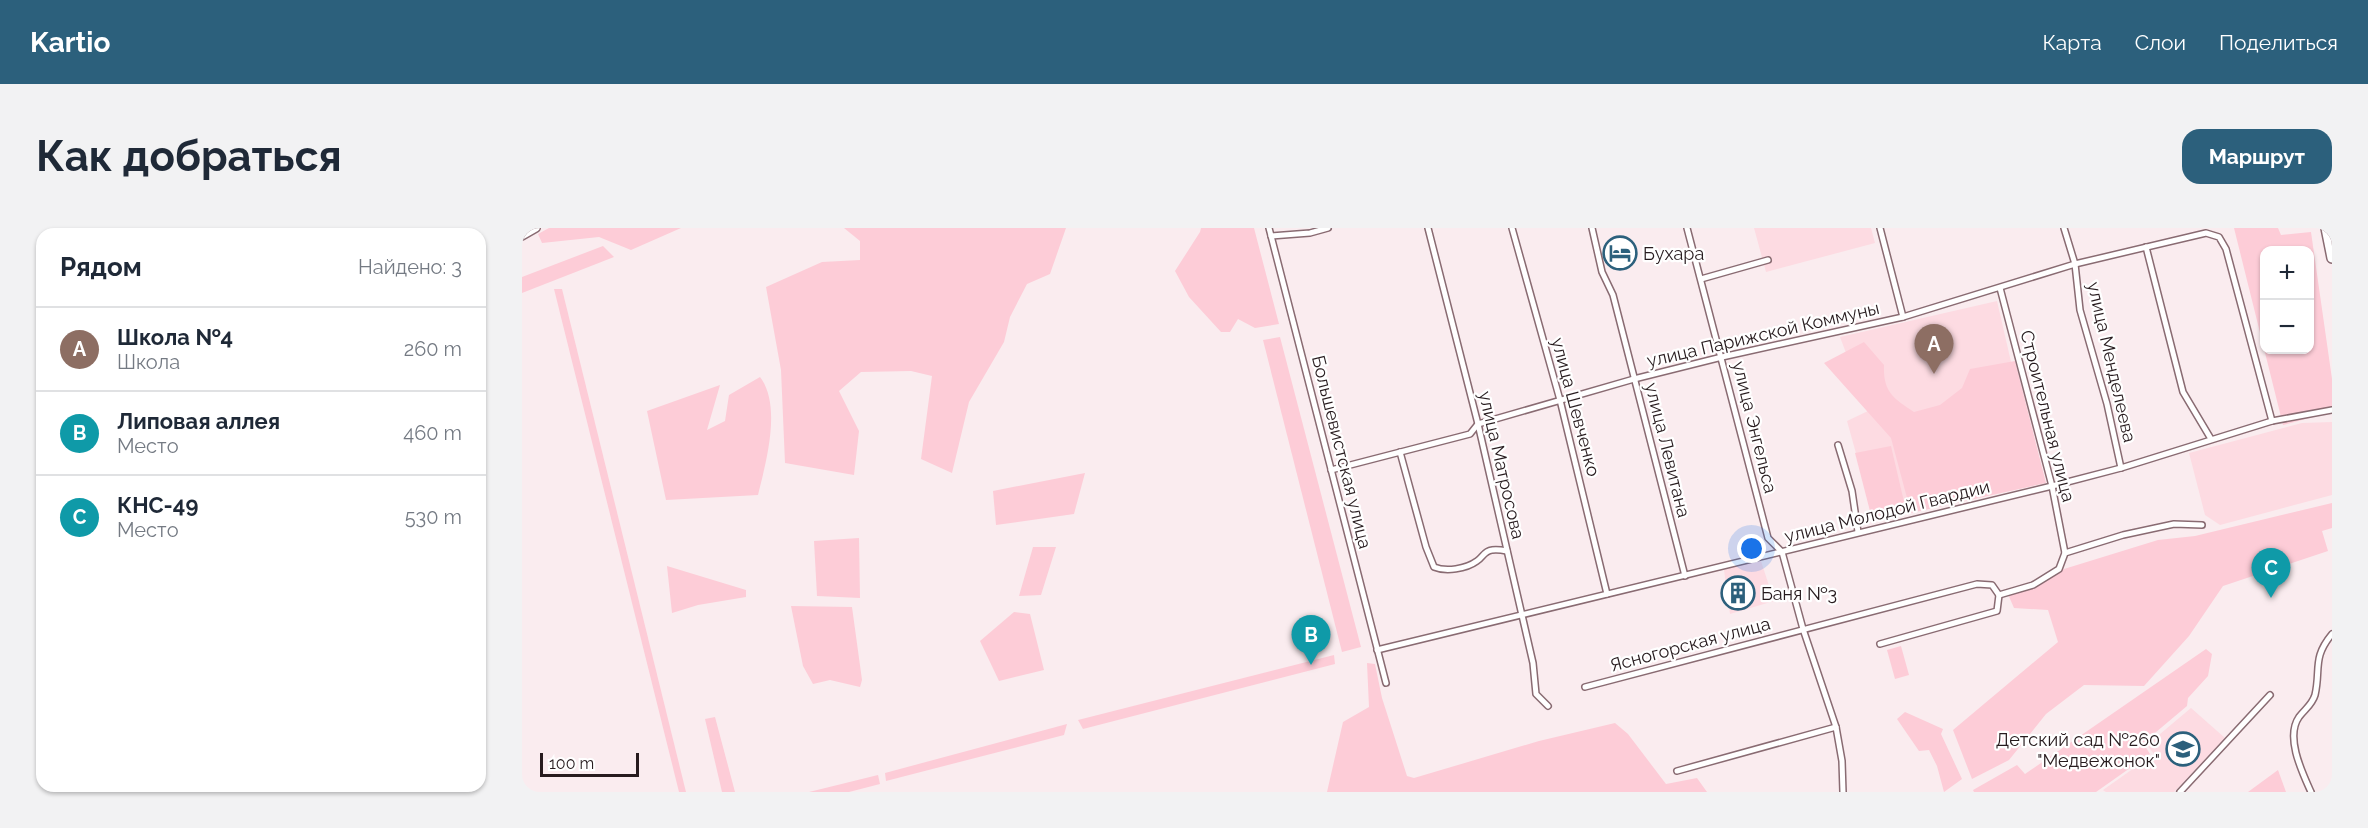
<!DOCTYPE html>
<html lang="ru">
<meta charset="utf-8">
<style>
body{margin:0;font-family:Raleway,sans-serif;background:#f2f2f3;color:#1f2937}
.controls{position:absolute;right:18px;top:18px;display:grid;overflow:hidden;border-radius:12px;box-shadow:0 2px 4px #0004}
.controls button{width:54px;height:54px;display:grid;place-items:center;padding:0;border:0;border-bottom:2px solid #e0e1e3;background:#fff;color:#1f2937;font:30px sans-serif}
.scale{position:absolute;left:18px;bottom:15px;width:99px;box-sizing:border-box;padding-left:6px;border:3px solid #271b1e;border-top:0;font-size:16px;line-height:21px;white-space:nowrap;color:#271b1e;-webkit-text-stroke:4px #fff;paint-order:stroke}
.you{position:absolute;left:1230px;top:321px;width:21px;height:21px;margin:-15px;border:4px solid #fff;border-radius:50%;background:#1a73e8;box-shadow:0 0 0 9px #1a73e833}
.badge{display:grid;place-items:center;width:39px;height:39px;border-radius:50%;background:#2c607c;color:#fff;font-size:20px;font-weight:700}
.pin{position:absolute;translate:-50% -50px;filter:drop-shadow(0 2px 3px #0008)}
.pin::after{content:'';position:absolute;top:32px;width:21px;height:18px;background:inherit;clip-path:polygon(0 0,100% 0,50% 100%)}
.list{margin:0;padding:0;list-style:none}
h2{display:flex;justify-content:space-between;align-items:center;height:78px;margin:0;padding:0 24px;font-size:26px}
h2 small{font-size:20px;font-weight:400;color:#747a83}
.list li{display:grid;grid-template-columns:39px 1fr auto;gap:18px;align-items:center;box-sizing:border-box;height:84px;padding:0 24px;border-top:2px solid #e0e1e3}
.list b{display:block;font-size:22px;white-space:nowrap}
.list p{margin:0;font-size:20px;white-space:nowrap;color:#747a83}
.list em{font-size:20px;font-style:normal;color:#747a83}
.map{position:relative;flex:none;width:1810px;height:564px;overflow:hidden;border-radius:18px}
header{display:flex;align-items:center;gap:36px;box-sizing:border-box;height:84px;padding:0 30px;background:#2c607c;color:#fff}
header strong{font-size:28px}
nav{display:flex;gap:33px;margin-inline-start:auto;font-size:21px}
.intro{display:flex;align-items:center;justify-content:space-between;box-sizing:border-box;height:144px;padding:0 36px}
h1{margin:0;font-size:42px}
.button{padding:15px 27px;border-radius:18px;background:#2c607c;color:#fff;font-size:21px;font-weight:700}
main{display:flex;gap:36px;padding:0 36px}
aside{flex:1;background:#fff;border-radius:18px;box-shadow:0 2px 4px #0004}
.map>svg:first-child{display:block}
.built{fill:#fddbe2}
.green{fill:#fdccd7;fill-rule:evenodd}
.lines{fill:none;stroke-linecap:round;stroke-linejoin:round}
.minor-casing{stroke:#896b72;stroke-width:8}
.tertiary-casing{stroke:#896b72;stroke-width:10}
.trunk-casing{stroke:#896b72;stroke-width:12}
.minor{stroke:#fff;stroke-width:5}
.tertiary{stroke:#fff;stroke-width:7}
.trunk{stroke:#fff;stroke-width:9}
.labels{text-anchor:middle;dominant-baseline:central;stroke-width:4.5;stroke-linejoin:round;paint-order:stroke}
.poi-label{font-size:18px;fill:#271b1e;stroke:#fff;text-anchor:start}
.street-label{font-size:18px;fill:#271b1e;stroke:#fff}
</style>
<header>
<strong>Kartio</strong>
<nav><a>Карта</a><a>Слои</a><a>Поделиться</a></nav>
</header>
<div class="intro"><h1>Как добраться</h1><a class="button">Маршрут</a></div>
<main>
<aside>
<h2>Рядом<small>Найдено: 3</small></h2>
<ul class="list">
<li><span class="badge" style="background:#8d6e63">A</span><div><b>Школа №4</b><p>Школа</p></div><em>260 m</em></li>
<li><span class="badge" style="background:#0f9aa8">B</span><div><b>Липовая аллея</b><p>Место</p></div><em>460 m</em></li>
<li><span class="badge" style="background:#0f9aa8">C</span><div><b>КНС-49</b><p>Место</p></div><em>530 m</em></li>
</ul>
</aside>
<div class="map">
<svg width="1810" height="564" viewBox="0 0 1810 564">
<rect width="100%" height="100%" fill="#faecef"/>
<!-- built -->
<g class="built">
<path d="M1232,0H1349L1353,15L1244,44Z"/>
<path d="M1475,73L1516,251L1352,290L1325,193L1346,183L1318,109Z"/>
<path d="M1810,194V267L1698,297L1683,287L1667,225L1780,195Z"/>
<path d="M1238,330L1252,373L1208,386L1202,342Z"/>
<path d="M1669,480L1703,510L1652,564H1584L1581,562L1632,526L1625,517Z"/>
</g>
<!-- green -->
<g class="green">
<path d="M27,0H159L109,22L77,9L20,15L16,6Z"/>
<path d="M322,0H544L528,46L505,56L488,89L482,114L447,174L430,245L399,231L410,148L389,143L339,144L317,163L337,203L332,247L263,235L259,142L244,59L300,34L338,32V13Z"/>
<path d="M679,0H732L757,96L733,100L716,91L708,104H699L667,69L653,43L678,4Z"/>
<path d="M1712,0H1756L1759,7L1789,4L1810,151V184L1761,197ZM1742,22H1788V122H1742Z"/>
<path d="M81,18L92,29L0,65V49Z"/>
<path d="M32,61H40L164,564H157Z"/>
<path d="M758,109L839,419L820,424L741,112Z"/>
<path d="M1342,114L1362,137C1361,164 1371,170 1392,184L1418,177L1440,160L1448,141L1493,133L1524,255L1389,285L1369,210L1302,135Z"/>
<path d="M238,149C260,178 244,234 236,267L144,272L125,183L198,157L185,202L203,193L207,167Z"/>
<path d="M1369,218L1383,278L1349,287L1333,225Z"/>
<path d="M563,245L552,286L474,297L471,263Z"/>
<path d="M1810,275V300L1800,303L1806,323L1701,358L1667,408L1622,458L1562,457L1524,486L1487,532L1450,551L1431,502L1536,414L1526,382L1492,380L1485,364L1542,341L1636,312L1673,308Z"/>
<path d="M337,310L338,370L295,368L292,313Z"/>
<path d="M511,319H534L519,367L497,368Z"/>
<path d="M145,338L224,362V369L176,377L150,385Z"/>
<path d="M269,378L330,379L340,452L338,459L308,452L291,456L281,438Z"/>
<path d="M492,384L508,386L522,442L477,453L458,413Z"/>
<path d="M1379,418L1387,447L1373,451L1365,422Z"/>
<path d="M1684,421L1690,426L1686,448L1666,470L1665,478L1621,515L1628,526L1574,564H1452L1451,562L1495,537L1503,546Z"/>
<path d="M812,427L813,436L561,501L556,492Z"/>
<path d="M845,435L853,436L860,470L885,548L892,550L1017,513L1093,495L1106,506L1144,556L1175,550L1185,564H805L821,494L847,479Z"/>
<path d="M1383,484L1421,501L1419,506L1440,551L1422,564L1415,538L1407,522L1397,523L1375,491Z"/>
<path d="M193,489L213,564H200L183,491Z"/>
<path d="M545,496L542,507L364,553L363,545Z"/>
<path d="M1756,542L1764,564H1726Z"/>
<path d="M356,547L358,556L327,564H287Z"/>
</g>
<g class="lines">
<!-- minor casing -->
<g class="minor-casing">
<g id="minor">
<path d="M747,0L864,455"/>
<path d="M906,0L956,196L1011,435L1014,466L1026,478"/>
<path d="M990,0L1038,172L1085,366"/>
<path d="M1070,0L1080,44L1091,67L1163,348"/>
<path d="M1165,0L1246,310L1260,324L1281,401L1314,499L1320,533L1321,564"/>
<path d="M1358,0L1381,89"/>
<path d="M1542,0L1553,36L1558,82L1585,176L1599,240"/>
<path d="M749,8L788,5L806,0"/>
<path d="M1624,19L1661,164L1689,211"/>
<path d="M1179,51L1246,32"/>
<path d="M1478,60L1530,258L1543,325"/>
<path d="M1316,217L1330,263L1336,304"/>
<path d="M878,224L904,319L912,339C924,344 944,341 955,333C961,329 962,323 970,322C975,321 980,322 985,323"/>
<path d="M809,242L948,206L956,196L1112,151L1200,129L1381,89L1553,36L1684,5L1697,9L1704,21L1750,193"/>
<path d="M1358,416L1475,383L1477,367"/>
<path d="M855,422L1530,258L1599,240L1750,193L1810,182"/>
<path d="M1063,459L1455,356L1470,357L1477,367L1511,357L1537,341L1543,325L1601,307L1652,296L1680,297"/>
<path d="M1155,543L1314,499"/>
<path d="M1658,564L1748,467"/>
<path d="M1789,564C1780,544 1763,509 1777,489C1783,481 1790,477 1793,467C1799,441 1790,430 1810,406"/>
</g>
</g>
<!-- tertiary casing -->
<g class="tertiary-casing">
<path id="tertiary" d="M0,8L14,0"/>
</g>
<!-- trunk casing -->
<g class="trunk-casing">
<path id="trunk" d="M1804,0L1810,30"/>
</g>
<!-- minor -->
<use href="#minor" class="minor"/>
<!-- tertiary -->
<use href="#tertiary" class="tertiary"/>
<!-- trunk -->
<use href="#trunk" class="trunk"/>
</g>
<!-- icons -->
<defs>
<g id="hotel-ring" transform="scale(1.725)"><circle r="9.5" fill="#fff" stroke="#2c607c" stroke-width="1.5"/><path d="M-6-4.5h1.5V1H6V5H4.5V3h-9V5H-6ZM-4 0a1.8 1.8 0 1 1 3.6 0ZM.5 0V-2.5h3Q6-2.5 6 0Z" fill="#2c607c"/></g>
<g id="building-ring" transform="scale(1.725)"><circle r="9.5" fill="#fff" stroke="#2c607c" stroke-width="1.5"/><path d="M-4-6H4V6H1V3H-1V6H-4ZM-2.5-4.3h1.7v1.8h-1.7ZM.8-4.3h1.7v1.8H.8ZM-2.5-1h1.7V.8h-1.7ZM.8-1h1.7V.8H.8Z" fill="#2c607c"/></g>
<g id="school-ring" transform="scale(1.725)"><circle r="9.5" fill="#fff" stroke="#2c607c" stroke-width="1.5"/><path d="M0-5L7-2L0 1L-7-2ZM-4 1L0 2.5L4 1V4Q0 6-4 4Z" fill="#2c607c"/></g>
</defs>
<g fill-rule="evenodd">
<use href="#hotel-ring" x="1098" y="25"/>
<use href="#building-ring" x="1216" y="365"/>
<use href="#school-ring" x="1661" y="521"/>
</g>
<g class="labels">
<!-- poi labels -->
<g class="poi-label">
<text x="1121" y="25">Бухара</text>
<text x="1239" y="365">Баня №3</text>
<text x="1638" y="511" text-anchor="end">Детский сад №260<tspan x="1638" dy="21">"Медвежонок"</tspan></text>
</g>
<!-- street labels -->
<g class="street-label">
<text transform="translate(1241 106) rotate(-13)">улица Парижской Коммуны</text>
<text transform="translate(1590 134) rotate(77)">улица Менделеева</text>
<text transform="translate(1054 179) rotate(75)">улица Шевченко</text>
<text transform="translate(1526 188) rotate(76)">Строительная улица</text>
<text transform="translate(1233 199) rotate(76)">улица Энгельса</text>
<text transform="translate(1146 222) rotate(76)">улица Левитана</text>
<text transform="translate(820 224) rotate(76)">Большевистская улица</text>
<text transform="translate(980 237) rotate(77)">улица Матросова</text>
<text transform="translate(1365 283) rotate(-14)">улица Молодой Гвардии</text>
<text transform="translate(1168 416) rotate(-15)">Ясногорская улица</text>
</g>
</g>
</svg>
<div class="controls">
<button>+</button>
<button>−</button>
</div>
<div class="scale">100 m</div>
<div class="you"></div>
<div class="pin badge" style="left:1412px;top:146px;background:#8d6e63">A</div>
<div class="pin badge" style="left:789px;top:437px;background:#0f9aa8">B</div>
<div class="pin badge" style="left:1749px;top:370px;background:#0f9aa8">C</div>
</div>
</main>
